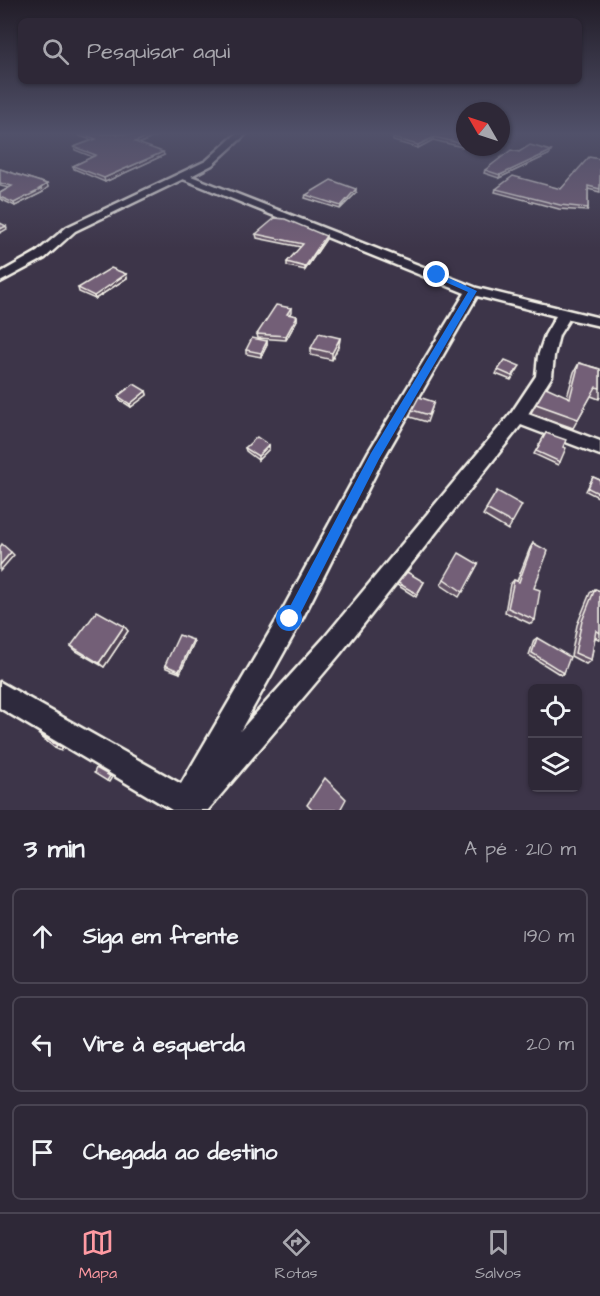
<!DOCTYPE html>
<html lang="pt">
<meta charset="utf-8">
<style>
body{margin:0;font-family:"Architects Daughter",sans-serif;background:#3a3442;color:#f1f3f6}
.controls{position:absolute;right:18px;bottom:18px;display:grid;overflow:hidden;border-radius:9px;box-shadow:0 2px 4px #0004}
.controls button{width:54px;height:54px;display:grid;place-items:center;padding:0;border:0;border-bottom:2px solid #494452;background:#2e2837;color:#f1f3f6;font:30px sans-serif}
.compass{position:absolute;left:456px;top:102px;width:54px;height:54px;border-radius:50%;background:#2e2837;box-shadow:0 2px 4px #0004;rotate:309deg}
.stop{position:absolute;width:18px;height:18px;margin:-14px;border:4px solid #1a73e8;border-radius:50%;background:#fff}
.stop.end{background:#1a73e8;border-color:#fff;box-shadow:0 2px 6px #0008}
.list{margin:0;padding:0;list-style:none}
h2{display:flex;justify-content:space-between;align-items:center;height:78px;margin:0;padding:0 24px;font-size:26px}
h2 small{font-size:20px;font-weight:400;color:#a7a6ad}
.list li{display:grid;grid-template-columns:39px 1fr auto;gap:18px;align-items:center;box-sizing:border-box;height:96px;margin:0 12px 12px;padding:0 12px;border:2px solid #494452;border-radius:9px}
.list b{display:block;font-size:22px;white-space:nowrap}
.list em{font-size:20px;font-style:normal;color:#a7a6ad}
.icon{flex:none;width:33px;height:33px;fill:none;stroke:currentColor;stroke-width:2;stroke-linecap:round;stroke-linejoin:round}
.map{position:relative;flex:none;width:600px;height:810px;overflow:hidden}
.search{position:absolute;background:#2e2837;box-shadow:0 2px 4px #0004;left:18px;right:18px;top:18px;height:66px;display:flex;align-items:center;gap:15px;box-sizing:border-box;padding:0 21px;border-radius:9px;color:#a7a6ad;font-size:22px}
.sheet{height:402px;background:#2e2837}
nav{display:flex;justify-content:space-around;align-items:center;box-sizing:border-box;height:84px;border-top:2px solid #494452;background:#2e2837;font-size:16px;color:#a7a6ad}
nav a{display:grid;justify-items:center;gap:3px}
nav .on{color:#ff9aa2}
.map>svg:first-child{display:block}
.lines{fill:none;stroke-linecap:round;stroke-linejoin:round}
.street-casing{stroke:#f4f1e8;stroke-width:5}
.street{fill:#2f2a3d;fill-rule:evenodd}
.wall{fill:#635266;stroke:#f4f1e8;stroke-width:1.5}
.shaded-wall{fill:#504253;stroke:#f4f1e8;stroke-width:1.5}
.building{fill:#735f77;stroke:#f4f1e8;stroke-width:1.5}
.route{fill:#1a73e8}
</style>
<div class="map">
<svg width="600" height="810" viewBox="0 0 600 810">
<rect width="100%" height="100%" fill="#3d3549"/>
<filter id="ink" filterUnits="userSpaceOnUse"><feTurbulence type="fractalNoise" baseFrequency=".0167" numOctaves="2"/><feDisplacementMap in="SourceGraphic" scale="12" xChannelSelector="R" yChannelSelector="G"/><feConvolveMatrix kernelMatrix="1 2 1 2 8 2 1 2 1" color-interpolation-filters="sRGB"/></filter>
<g filter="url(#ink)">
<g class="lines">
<!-- street casing -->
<g class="street-casing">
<path id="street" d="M236,134H246L212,165L191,176L477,288L600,318V326L569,319L559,335L554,356L552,376L528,414L600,441V455L521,425L340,654L208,810H172L0,708V682L181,784L282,611L369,451L465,293L183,179L75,231L45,258L0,282V273L37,252L67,227L206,161ZM477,296L556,316L545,335L538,356L536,376L512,412L324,638L240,731L298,627L382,461Z"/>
</g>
<!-- street -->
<use href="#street" class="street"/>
</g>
<!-- wall -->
<g class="wall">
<path d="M78,134H160L139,144L164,155L105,182L74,169L73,166L93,157L75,150L74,147L92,140L79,136Z"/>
<path d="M465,134V145L462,147L433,140L418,148L393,141V138Z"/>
<path d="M551,151L550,154L499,178L484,173L485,170L519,152Z"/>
<path d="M600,159V192L588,189V208L587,211L559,209L495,192L496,189H561Z"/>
<path d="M0,169L47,184L48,187L43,191V192L15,206L0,199V193L9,188L0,186Z"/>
<path d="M356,193L340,209L305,198L306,195Z"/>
<path d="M256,234L326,236V239L305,270L287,266V262L301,247L257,238Z"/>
<path d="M126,274L127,278L95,299L79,292L78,288Z"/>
<path d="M291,308V312L289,315L297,316V320L286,340L258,338L257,334Z"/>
<path d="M340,338L339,345L332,360L311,355V348Z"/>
<path d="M267,341V345L261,357L246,354V350Z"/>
<path d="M579,363L600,369V397L599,399L591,396L573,428L531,413L536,404L567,397L574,372Z"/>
<path d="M518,369L511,380L496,374L498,370Z"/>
<path d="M146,391L147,395L131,407L120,400L118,396Z"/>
<path d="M432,408L427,422L410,417L412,410Z"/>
<path d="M546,433L563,447L560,462L558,465L534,454Z"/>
<path d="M269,445V449L258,460L246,451L245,448Z"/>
<path d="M593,477L600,480V498L586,491Z"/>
<path d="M497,491L512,523L508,530L483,515Z"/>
<path d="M533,543L535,620L531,624L505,612L510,584L514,580L517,581L530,548Z"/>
<path d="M478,564L459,597L441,585L444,579Z"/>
<path d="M424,582L416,597L397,585L398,583Z"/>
<path d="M595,589L600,591V640L595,637L591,660L586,664L571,656L577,625L590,593Z"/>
<path d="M124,626L128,631L104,667L76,651L71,646Z"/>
<path d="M537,638L564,673L561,675L529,655L534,640Z"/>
<path d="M193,640L194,642L180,673L166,668L165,665Z"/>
</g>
<!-- shaded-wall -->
<g class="shaded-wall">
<path d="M153,134H160L136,145L135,142Z"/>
<path d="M434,137L433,140L418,148V145Z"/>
<path d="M551,151L550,154L499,178L500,175Z"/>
<path d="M163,152L164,155L105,182L104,178Z"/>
<path d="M47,184L48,187L43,191V192L15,206L14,203Z"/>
<path d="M356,189V193L340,209L341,206Z"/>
<path d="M6,226L7,229L0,233V229Z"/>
<path d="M326,236V239L305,270V267Z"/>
<path d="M126,274L127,278L95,299L94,296Z"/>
<path d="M297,316V320L286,340V336Z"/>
<path d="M340,338L339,345L332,360V353Z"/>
<path d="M267,341V345L261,357V353Z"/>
<path d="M146,391L147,395L131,407L130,404Z"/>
<path d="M269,445V449L258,460V456Z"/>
<path d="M11,552L14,555L0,571V565Z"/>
<path d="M124,626L128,631L104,667L99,663Z"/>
<path d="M193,640L194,642L180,673L179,671Z"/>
<path d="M38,734L44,737L63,748L61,751L55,748Z"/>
<path d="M96,768L112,777L109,782L107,781Z"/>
</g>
<!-- building -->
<g class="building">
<path d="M83,134H153L135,142L163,152L104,178L73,166L96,155L74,147L96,139Z"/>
<path d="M399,134H465V143L463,144L434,137L418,145L393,138Z"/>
<path d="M530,145L551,151L500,175L485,170L511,150L519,152Z"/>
<path d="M589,157L600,159V189L588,186V208L560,205L496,189L513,176L561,189Z"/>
<path d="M0,169L47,184L39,189H42L14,203L0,197V193L12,186L0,183Z"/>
<path d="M331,180L356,189L341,206L306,195Z"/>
<path d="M275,218L285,219L326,236L305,267L287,262L303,244L256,234Z"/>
<path d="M0,223L6,226L0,229Z"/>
<path d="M111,268L126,274L94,296L78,288Z"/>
<path d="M276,305L291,308L287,314L297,316L286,336L257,334Z"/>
<path d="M319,333L340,338L332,353L311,348Z"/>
<path d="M252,338L267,341L261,353L246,350Z"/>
<path d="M505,360L520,366L512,376L498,370Z"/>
<path d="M579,363L600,369V388L596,387L578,419L536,404L546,387L570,398Z"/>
<path d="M134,384L146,391L130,404L118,396Z"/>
<path d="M419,397L434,402L429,415L412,410Z"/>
<path d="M546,433L566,440L563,447L566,448L560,462L536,451Z"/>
<path d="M257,437L269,445L258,456L245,448Z"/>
<path d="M593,477L600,480V494L588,488Z"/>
<path d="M497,491L522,505L512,523L486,509Z"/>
<path d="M533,543L548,551L534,588L540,590L535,620L508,608L514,580L519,582Z"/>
<path d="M2,544L11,552L0,565V547Z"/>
<path d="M459,553L478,564L463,592L444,579Z"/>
<path d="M407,572L424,582L417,594L398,583Z"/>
<path d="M595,589L600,591V633L596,630L591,660L575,653L582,621Z"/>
<path d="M97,611L124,626L99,663L71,646Z"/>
<path d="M179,635L193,640L179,671L165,665Z"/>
<path d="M537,638L570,657L564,673L532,653Z"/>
<path d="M38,734L57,745L55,748Z"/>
<path d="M96,768L110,776L107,781L94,773Z"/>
<path d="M325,778L346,799L340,810H312L307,805Z"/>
</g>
</g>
<!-- sky -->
<linearGradient id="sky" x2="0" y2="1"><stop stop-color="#221d28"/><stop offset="0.54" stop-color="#51516a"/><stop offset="1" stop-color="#51516a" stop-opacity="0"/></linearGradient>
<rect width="600" height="248" fill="url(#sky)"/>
<!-- route -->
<path class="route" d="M434,274H440L477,291L379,459L295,624L290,626L286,624L284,619L286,614L371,453L468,292L434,277Z"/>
</svg>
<div class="controls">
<button><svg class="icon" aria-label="locate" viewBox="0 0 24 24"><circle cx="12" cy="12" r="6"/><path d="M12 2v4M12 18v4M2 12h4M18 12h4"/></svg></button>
<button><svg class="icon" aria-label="layers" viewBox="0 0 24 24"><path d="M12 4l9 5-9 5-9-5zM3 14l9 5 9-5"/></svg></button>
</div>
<svg class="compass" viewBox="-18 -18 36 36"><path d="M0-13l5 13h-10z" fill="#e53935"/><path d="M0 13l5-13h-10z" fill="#a7a6ad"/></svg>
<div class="stop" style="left:290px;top:619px"></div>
<div class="stop end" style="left:437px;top:275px"></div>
<div class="search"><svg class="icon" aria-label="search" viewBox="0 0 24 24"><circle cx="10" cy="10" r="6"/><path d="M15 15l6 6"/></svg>Pesquisar aqui</div>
</div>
<section class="sheet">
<h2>3 min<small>A pé · 210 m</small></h2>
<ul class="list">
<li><svg class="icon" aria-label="ahead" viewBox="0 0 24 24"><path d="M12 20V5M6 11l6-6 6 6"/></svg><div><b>Siga em frente</b></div><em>190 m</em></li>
<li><svg class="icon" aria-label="left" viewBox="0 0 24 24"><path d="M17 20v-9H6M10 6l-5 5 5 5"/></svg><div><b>Vire à esquerda</b></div><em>20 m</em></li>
<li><svg class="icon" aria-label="arrive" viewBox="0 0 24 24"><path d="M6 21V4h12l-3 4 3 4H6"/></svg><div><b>Chegada ao destino</b></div></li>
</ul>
</section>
<nav>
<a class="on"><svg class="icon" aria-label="map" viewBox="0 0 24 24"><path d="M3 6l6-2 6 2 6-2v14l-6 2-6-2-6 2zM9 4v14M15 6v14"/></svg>Mapa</a>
<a><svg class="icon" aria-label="directions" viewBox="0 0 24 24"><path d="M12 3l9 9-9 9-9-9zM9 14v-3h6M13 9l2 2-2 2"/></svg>Rotas</a>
<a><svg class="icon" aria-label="saved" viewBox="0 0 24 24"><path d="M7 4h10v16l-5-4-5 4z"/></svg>Salvos</a>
</nav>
